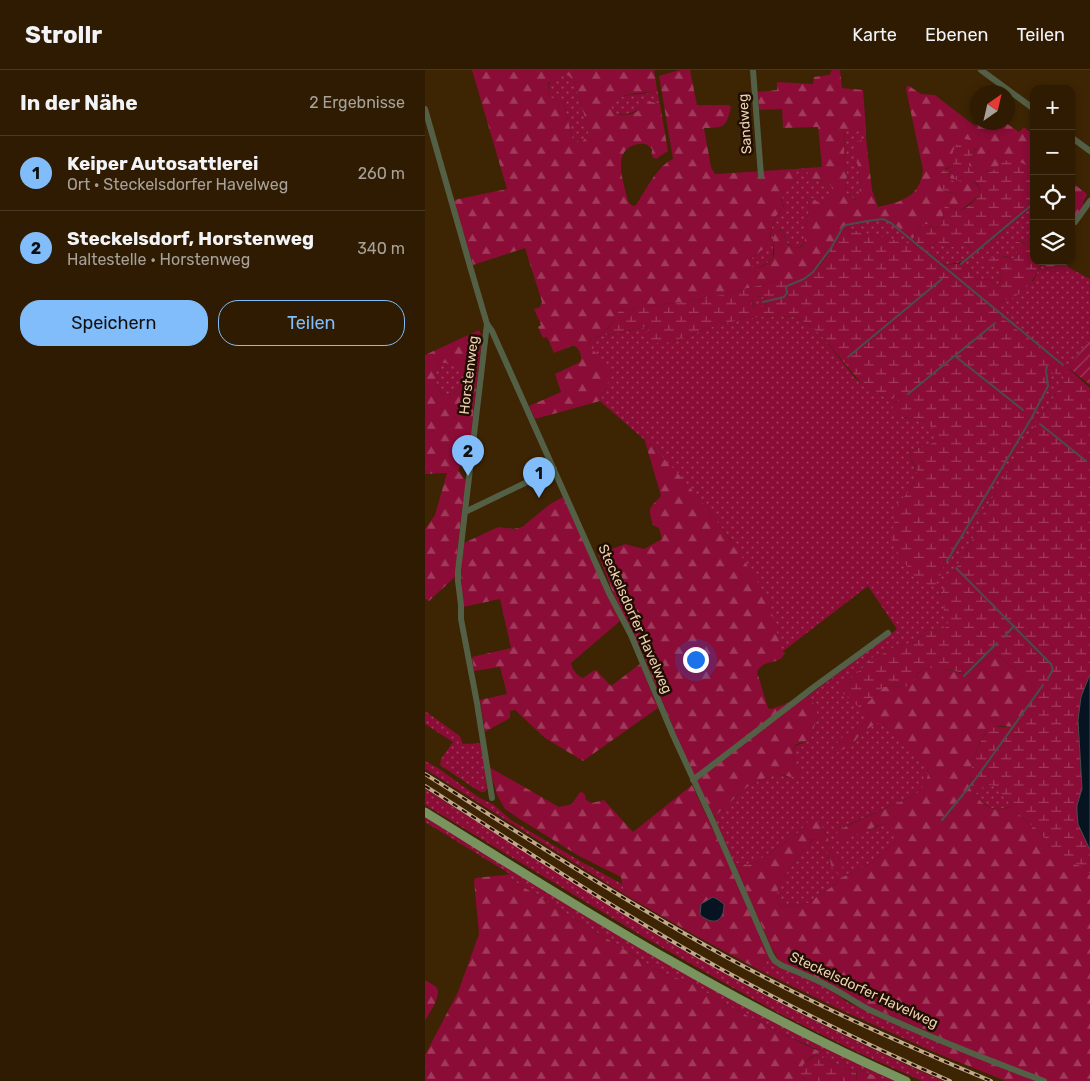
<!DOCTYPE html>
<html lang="de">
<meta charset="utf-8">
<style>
body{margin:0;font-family:Rubik,sans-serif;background:#36240c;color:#f1f3f6}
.controls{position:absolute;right:15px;top:15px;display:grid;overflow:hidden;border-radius:10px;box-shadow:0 2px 8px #0003}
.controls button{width:45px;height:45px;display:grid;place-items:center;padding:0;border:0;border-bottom:1px solid #493924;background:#2e1b02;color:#f1f3f6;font:25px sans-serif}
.compass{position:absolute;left:545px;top:15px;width:45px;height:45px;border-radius:50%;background:#2e1b02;box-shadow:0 2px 8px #0003;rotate:34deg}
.you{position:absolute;left:270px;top:589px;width:18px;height:18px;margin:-12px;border:4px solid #fff;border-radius:50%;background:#1a73e8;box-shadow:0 0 0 8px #1a73e833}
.badge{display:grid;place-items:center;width:32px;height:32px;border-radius:50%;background:#81bdfa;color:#111;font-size:16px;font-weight:700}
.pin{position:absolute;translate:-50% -41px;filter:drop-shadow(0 1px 2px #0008)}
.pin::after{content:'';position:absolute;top:26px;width:18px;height:15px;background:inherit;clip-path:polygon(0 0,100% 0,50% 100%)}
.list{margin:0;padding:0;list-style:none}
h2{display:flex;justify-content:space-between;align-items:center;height:65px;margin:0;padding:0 20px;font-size:21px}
h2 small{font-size:16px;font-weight:400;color:#a7a199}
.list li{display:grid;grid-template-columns:32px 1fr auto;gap:15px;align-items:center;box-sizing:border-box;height:75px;padding:0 20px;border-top:1px solid #493924}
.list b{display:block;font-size:19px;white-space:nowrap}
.list p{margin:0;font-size:16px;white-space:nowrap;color:#a7a199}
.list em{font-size:16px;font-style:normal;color:#a7a199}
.actions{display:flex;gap:10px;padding:15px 20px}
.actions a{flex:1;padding:11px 0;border:1px solid #81bdfa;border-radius:20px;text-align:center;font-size:18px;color:#81bdfa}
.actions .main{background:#81bdfa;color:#111}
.icon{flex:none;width:28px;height:28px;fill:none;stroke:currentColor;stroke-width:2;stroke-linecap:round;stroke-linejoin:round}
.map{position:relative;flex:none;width:665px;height:1011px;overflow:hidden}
header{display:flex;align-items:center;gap:30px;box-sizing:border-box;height:70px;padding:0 25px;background:#2e1b02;border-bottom:1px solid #493924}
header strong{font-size:24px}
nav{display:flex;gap:28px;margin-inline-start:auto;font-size:18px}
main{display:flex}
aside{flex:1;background:#2e1b02}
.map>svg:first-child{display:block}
.grass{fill:url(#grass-dots)}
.forest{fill:url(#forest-firs);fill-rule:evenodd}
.wetland{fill:url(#wetland-marsh);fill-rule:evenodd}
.garden{fill:url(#garden-furrows)}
.water{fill:#061320;stroke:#4b4c4c}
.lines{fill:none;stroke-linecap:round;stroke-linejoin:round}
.stream{stroke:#4b4c4c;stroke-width:2}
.minor{stroke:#536046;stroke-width:6}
.major{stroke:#79945e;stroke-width:9}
.rail-casing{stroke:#c2a88b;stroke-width:4}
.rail{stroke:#200e00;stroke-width:2;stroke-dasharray:5.5;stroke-linecap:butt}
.labels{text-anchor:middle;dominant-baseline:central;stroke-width:5;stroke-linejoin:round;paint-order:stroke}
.street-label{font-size:14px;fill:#ebd1b4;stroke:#200e00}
</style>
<header>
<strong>Strollr</strong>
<nav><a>Karte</a><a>Ebenen</a><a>Teilen</a></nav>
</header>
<main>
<aside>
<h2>In der Nähe<small>2 Ergebnisse</small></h2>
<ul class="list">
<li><span class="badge">1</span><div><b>Keiper Autosattlerei</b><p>Ort · Steckelsdorfer Havelweg</p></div><em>260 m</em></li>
<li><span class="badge">2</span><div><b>Steckelsdorf, Horstenweg</b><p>Haltestelle · Horstenweg</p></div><em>340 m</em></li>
</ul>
<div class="actions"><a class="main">Speichern</a><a>Teilen</a></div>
</aside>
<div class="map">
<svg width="665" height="1011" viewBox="0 0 665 1011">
<defs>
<pattern id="grass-dots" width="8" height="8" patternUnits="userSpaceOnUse" patternTransform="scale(1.25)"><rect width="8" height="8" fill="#8a0c37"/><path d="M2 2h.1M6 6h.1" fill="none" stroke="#a03a5a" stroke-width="1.8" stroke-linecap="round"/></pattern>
<pattern id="forest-firs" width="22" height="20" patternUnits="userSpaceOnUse" patternTransform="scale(1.25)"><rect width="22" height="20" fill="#8a0c37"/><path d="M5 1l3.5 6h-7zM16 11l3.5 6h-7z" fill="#a03a5a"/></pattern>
<pattern id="wetland-marsh" width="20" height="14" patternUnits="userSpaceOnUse" patternTransform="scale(1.25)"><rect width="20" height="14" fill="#8a0c37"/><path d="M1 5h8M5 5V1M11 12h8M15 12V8" fill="none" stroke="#a03a5a"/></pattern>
<pattern id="garden-furrows" width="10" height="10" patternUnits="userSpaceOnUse" patternTransform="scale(1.25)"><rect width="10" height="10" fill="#8a0c37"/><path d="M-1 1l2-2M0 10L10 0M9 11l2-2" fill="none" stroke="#a03a5a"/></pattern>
</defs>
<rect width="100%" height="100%" fill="#3d2403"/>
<!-- grass -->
<g class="grass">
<path d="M138,4L144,6L149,11L164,61C162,68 156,76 148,71L138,30L129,29L125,27C123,13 122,8 138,4Z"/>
<path d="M232,19L235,34L226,31C214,40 201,49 186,42V35C197,19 223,28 232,19Z"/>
<path d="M441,59V68L430,74L436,115L433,131L422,124L420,121L422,106L419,82L420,60Z"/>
<path d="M381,98L385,108C394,111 404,112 411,120L410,124L397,134C391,133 390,128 385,128L383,132L385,137L380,157V171L375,177C369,178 364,176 360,170V166L357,160H352C341,178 359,188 332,198L326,197L324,190C331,184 340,180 344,171C347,164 346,155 350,148C353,143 357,142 359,136C352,126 364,120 368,111C370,107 370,103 370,99Z"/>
<path d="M609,135C609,150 613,164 600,174L595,171H591L590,174L592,180V187L589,189L579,186L560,192L561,195L574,198C576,204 579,211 571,215L568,214L566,210C559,208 555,212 548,208L543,196L536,192L520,195L497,177L418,158L421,155L427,153L459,149L476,159L497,177L514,173L526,177L538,174H541L550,184Z"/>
<path d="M616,195L628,202L641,200L643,197L665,209V269L644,296L650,303L644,299L638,313L603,366L601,375L595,381L555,449V454L540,483L515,524C519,532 520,537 519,546L523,552L522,557L509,561L501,560L491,572L471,576L452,587L446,588L443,591L440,596L423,611L418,612L444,647L443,651C430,658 415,667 408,679L429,673L437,662L452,652L458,653L501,698C506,708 498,718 490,725L414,759C422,760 431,761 439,761C449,761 460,747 469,759C471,763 472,767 471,771L448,792L414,809L408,816L383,833L363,837L354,835L352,825L354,814L383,774L389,769C403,769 402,783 405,794L416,792L404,774L403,768L398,758L384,751L374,762L333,791L324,795L309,793L289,747L322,717L340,708L354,704L362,707L370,694C365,673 370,677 385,670L392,649C393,642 388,631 383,626L472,559L443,516L357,582L343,533L305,469L284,441L230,379L175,331L182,315L164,273L166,269L172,267L226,256L249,271L287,257L321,248L353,246L373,247L396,265L430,308L445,320L462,327H469L476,325V327L469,333L480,348C491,348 522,356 507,373C502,379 490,375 486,383C483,390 492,398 493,405L483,422L473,434L518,499V495L526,485L549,446C553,441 558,440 558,432L623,316L627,304L629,303H632L640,297L576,247C573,242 571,239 573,233L579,229H584L609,210Z"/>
<path d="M337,226L340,229L342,234L338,237H329L327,232L329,228Z"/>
<path d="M16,293H31L39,300C39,306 37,314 33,319C28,326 17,328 13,319C11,316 11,311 11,307C10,301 12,297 16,293Z"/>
<path d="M0,641L35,666L38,674L56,673L62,718L60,722H56L46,716L15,695L16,689L28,672L0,654Z"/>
<path d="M0,691L13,698L53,727L69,735L86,750L155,791L197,814L202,826L0,699Z"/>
<path d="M567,714L583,730L585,737C566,741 567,739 552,728C554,718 557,716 567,714Z"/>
<path d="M0,719L230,864C323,918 419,968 518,1011H497L434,983L357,945L303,915L217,866L0,735Z"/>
<path d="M0,747L229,886L473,1011H462L431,998V1003L391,985L394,980L351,961L295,931L264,912L239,904L79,805L85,804L0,752Z"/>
<path d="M344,887L402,917L422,932L433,937L514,972L511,983L416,940L336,901Z"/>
</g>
<!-- forest -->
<g class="forest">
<path d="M47,0H229L232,19L228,22C216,23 183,23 187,42C194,46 203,46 211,42C216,39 217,35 224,31L235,34L243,81L231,89C225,86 227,84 227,79C223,74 219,73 213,74C185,79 199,113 203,131L205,134L208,136L211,135C221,120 232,96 248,89L234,6L254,0H265L272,35H304L306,37C305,42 302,54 297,56C292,58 284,58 279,58L286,97L290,104L370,99V109L356,130L359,138L351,146L348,152L344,171L341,177L324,190L326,197C334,200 346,194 349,184C351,174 344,173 352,160L359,161C360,164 359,166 360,169C361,176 369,178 376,177L380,171V157L385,137L383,132L384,128C390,127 391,133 397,134L410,124L411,122C407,112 394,111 385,108L381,98L397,97L393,57L358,58L357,39L334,40L333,22L352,20V12L388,14L389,7L404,5L407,0H415L417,18L438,20L441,59L420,61L419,82L422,106L420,121L422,124L432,131L436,115L429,73L441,68L447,120L453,137C476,132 495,127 498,100L481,19L482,16H484L496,24L510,25L550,56C560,49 564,53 573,58L577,53H581L594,62L599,57L609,65V100L599,94L581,91L566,102L555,96L548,101H546C541,93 547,86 551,78L528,92L527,96L520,99L517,120L528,124L532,122L530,113C527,110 523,107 524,102L525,101L533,110C545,112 556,110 555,125L538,139L533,140L522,136C513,146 525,153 509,159L502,154H499L492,160L488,169C481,164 468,152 460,149C454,148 423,153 418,157C413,163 411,171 407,177C400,188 391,204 379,209C371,212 360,211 352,211L279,229L197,240C190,245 191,247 187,253C182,260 174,267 166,269L164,273L166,277L187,304L175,331L110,349L104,336L136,322L130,304L155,292C158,286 154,279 150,276H147L129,283L122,267L118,268L113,257L116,255L109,239L115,237L117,232L100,178L48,195L29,130L82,119ZM138,4L144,6L149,11L164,61C162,68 156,76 148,71L138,30L135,27L129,29L125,27L123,13L134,5Z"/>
<path d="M646,112L661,123L662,125L658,132L659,135L646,155Z"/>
<path d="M615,191H640L643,197L642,200L628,202L616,195Z"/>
<path d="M54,260L57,267L43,391C40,395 35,395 33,400L41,411L33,473L30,507L4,531L0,529V459L10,445L22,403L0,404V285ZM16,293H31L39,300C39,306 37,314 33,319C28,326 17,328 13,319C11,316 11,311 11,307C10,301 12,297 16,293Z"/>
<path d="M219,368C255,403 289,445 317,487C326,502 337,517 344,533C349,549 353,566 357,581L360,583C353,597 340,587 332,602L343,638L346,639L383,626L386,628L393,645L385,670C381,672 376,672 372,674C363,680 371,696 374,703L373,706L366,707L354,704L340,708L322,717L289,747L267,703L219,587L190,528L173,484L200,474L219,479L237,469L234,458L228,455C223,438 223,439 236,426Z"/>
<path d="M138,427L195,551L146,593C147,599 152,606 158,608L168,601L171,600L186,616L215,594L233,638L158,691L120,668L90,640L85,641V648L60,662L55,630L82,624L75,597L49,601L47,587L86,578L75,529L38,537L36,501L39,473L73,457L88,459L97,457L125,434Z"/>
<path d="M568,584L574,586L610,616L612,621L589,656C583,658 578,655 573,656C552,659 545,701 545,718C550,726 559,737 569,739C574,740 580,738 585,737L615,762L627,779L654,795L660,797L665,804V1011H581L511,983L515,967L436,933L360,894L353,889L347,879L309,793L324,795L333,791L374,762L384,751H388L395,753L403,768L404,774L416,792L418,800L414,803L410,802C401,790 405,769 388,769L383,774L354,814L352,825L354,835L363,837L383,833L408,816L414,809L448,792L471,771C472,762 466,752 455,755C450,756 445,760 440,762C432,765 422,768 413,771L411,769L413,760L490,725C498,718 503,711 503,701L458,653H452L437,662L427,675L411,683H407C409,670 432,657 443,651L444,647L436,639L458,617L464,616L479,617C483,615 486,612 489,610C492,607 493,603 497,600C507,593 529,602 541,604Z"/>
<path d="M64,697L134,737L147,734L155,722L159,723L160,725L161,730L167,733L179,730L208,762L267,715L304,793L344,887L336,901L271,866L202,826L197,814L196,807L154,786L93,748L80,739L72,725Z"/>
<path d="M79,805L239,904L264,912L295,931L351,961L394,981C391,985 389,985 385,988C381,990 374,1000 377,1005C378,1008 381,1009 383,1011H0V985L33,922L54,864L49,811L50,808Z"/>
<path d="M0,910C3,912 8,914 11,917C18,925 4,943 0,951Z"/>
<path d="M431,998L462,1011H432Z"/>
</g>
<!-- wetland -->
<g class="wetland">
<path d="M538,69C561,70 546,83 544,93C544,97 545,98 546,101H548L555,96H558L563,101L566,102C571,99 575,93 580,91C589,87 602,95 609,100V135L550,184L541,174L526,177L514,173L498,177L520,195L540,193L543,196L548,208C555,212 559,208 566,210L568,214L571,215C579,211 576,205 574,198L560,195V192C572,183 576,186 589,189L592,187C594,180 588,177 591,171L600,174L602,173L609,164V191H615C617,203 598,223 588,228C582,231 578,228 573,233C571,239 573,242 576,247L640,297L635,305L629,303L627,304L623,316L558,432V435L554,443L549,446L526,485L518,495V501L509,517L497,512L488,505L467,474V463L473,434L483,422L493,405C493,398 483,390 486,383C491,373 508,382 510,366C510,364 510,361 508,359C500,345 463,351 468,336C469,332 474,330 476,327V325L469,327H462L445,320L436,313L396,265L373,247L353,246L321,248L287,257L249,271L240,273H231L222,269C220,262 223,261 225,256L172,267C176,264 181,260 185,256C190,250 189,243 197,240L279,229L352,211C361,211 371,212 379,208C399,199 407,175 418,158L496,176L488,169L492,160L499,154H502L509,159C523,154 516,147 520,136C525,136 528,139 533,140C541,141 550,130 555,125C557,104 539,117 530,109C530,108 526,102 525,101L523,103C525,111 533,112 534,120L529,124L517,120C505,98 525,102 528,94C528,92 527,89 527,86C528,78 532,73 538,69ZM336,226L340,229L342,234L338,237H329L327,234C327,228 332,227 336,226Z"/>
<path d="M644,299L665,318V604L656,627L653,650L657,719L652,735L665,780V804L660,797L647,794L637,788L627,779L615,762L585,737L583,730L567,715C557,716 554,718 552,728L545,718C545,697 551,672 567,656C574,656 582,659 589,656L612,621L610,616L574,586L568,584L541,604L526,600L511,598H501L495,601L486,615L479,617L464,616L458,617L436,639L413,619V615L418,612L423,611L440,596L443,591L446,588L452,587L471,576L491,572L501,560L509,561L522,557L523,552L518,546C520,537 519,533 515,524L540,483L555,454V449L595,381L601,375L603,366L638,313V308Z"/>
<path d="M391,985L431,1003L432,1011H383C382,1010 377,1006 376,1005C373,996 385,988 391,985Z"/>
</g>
<!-- garden -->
<path class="garden" d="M665,269V315L650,303L644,296Z"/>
<!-- water -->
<g class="water">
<path d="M665,604V780L653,754L652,742V735L657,719L653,650L656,627Z"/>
<path d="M288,827L292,829L299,834C299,852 289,856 275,845L276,834Z"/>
</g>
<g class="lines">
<!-- stream -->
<g class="stream">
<path d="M536,194L609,133"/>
<path d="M338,232L359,227L362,223L361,217L362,216L379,209L388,202L406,178L418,157L421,155L442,151L458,149L466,153L638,295"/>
<path d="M530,286L598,340"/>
<path d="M423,287L517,209"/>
<path d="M483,324L570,253"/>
<path d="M615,354L661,391"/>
<path d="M522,491L607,347L623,316L621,301L622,296"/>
<path d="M531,498L626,594L628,600L623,608"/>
<path d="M579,567L589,556"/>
<path d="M539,606L572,573"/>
<path d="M517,750L549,711L618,615"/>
</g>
<!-- minor -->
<g class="minor">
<path d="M328,0L336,106"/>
<path d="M556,0L609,39"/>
<path d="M0,39L47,203L62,254L33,501V511L36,535V549L52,633L67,728"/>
<path d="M646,67L665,81"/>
<path d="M650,152L665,131"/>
<path d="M62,254L67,261L184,523L206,565L248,665L289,754L346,885L350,891L356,895C372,902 389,908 405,917C419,924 431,933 445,940C502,966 560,989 619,1011"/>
<path d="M40,442L129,399"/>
<path d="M268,710L389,617L463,563"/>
</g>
<!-- major -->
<path class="major" d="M0,742C81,792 161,843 244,890C321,934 399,975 481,1011"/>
<!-- rail casing -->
<g class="rail-casing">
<g id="rail">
<path d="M0,704C100,767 199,831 303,888C388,934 477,974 566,1011"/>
<path d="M0,716C97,778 193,842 294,898C369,939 446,977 525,1011"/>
</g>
</g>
<!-- rail -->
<use href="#rail" class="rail"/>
</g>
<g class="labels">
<!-- street labels -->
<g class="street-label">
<text transform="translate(320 54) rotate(-94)">Sandweg</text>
<text transform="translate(44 305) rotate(-83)">Horstenweg</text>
<text transform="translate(210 549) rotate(66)">Steckelsdorfer Havelweg</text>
<text transform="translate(439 920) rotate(25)">Steckelsdorfer Havelweg</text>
</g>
</g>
</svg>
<div class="controls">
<button>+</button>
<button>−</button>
<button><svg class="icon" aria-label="locate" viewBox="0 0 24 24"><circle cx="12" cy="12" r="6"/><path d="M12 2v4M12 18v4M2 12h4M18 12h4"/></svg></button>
<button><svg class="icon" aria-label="layers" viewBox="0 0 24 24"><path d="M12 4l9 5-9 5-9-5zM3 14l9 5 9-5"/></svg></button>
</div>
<svg class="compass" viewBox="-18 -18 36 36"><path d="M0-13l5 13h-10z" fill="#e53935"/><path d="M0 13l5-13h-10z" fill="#a7a199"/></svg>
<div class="you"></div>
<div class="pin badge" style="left:114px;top:428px">1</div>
<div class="pin badge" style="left:43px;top:406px">2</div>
</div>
</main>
